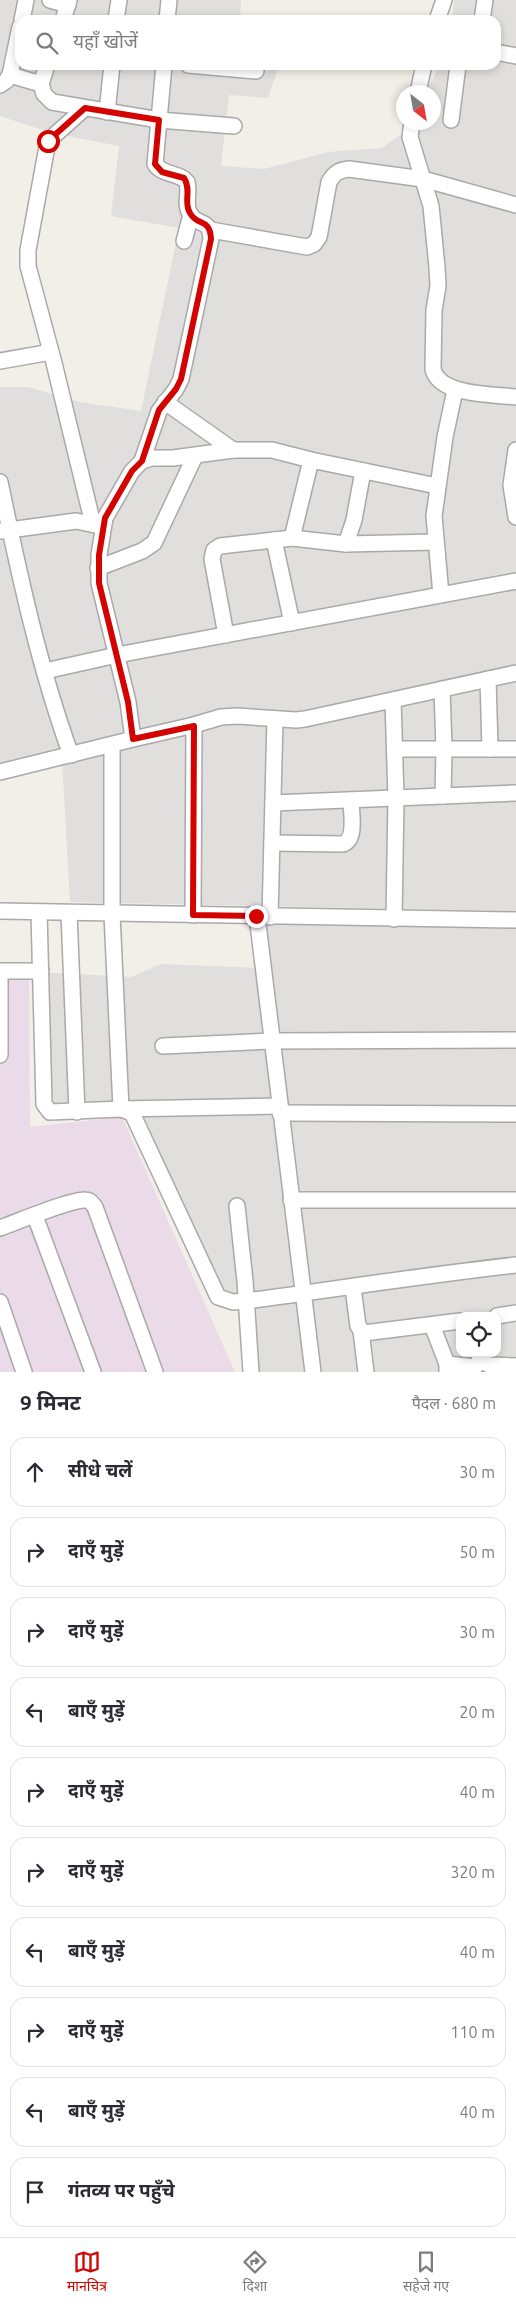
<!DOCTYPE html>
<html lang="hi">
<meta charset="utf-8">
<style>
body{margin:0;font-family:Ubuntu,"Noto Sans Devanagari",sans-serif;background:#f2f2f3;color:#2b2b33}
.controls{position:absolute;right:15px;bottom:15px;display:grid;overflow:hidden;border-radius:10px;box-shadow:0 2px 8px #0003}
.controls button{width:45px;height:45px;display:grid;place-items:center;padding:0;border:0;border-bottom:1px solid #e1e1e2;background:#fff;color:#2b2b33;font:25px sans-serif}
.compass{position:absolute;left:396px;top:85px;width:45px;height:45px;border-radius:50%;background:#fff;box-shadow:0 2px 8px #0003;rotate:149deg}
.stop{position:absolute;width:15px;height:15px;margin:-11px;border:4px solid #d30400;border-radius:50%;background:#fff}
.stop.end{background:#d30400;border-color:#fff;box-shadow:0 1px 5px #0008}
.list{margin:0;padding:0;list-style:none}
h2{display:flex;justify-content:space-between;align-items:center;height:65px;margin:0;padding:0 20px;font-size:21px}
h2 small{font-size:16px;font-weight:400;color:#7c7c81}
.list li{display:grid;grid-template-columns:32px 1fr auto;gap:15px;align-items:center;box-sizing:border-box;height:70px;margin:0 10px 10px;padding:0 10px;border:1px solid #e1e1e2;border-radius:15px}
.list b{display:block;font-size:19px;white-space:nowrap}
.list em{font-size:16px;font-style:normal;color:#7c7c81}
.icon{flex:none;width:28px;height:28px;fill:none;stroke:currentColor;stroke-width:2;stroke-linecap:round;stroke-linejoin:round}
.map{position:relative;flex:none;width:516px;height:1372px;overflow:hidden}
.search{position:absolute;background:#fff;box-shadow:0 2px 8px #0003;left:15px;right:15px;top:15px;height:55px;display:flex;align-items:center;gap:12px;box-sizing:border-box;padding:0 18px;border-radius:15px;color:#7c7c81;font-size:19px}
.sheet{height:865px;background:#fff}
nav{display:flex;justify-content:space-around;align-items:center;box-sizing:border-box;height:70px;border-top:1px solid #e1e1e2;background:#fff;font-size:14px;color:#7c7c81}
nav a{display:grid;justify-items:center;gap:2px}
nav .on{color:#d30400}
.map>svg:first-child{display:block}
.residential{fill:#e0dfde;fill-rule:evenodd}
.industrial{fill:#ebdae7}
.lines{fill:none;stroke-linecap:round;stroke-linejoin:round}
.minor-casing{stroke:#a9a9a9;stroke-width:18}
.minor{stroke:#fff;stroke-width:15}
.route{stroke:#d30400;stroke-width:6}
</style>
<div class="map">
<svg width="516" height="1372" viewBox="0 0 516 1372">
<rect width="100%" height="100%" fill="#f2efe8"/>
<!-- residential -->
<g class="residential">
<path d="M0,0H241L240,20H20V65H288L277,71L268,98L229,95L221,166L264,169L328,152L382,148L416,123L434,122V92H426L440,65H496V20H452L454,0H516V911L70,902L62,759L0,769V387H28L80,402L141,411L179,228L111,216L119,146L52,133L0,116Z"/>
<path d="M254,924H516V1372H255L248,1303L218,1297L126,1109L41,1111L36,972L131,977L161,964L260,968ZM460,1316H497V1353H460Z"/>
</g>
<!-- industrial -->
<path class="industrial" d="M29,979L30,1127L122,1117L235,1372H0V980Z"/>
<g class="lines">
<!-- minor casing -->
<g class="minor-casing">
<g id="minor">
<path d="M50,0L68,5"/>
<path d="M22,20L26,0"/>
<path d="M63,20L69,0"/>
<path d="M116,20L119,0"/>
<path d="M167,20L169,0"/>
<path d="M437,20L444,0"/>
<path d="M482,20L485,0"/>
<path d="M20,27L10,75L41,84L44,94L52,102L159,120L234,126"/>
<path d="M496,52L516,56"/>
<path d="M188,65L256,71"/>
<path d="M41,84L47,65"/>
<path d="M0,85L6,81L10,75"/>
<path d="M418,92L424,65"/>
<path d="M85,108L48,141L28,250V266L54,363L93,524"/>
<path d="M107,112L112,65"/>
<path d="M451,120L458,65"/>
<path d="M412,122L410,137L431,206L437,267L438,286L434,310L433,369C439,396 493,394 516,397"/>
<path d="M211,230L307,247L314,244L319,237L329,182C334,173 339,170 349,169L423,179L516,205"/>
<path d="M184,241L191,215"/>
<path d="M0,361L51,352"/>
<path d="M165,402L233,450"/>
<path d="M516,450L511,485L516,517"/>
<path d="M142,461L159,411L176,389L181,379L211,239C210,217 197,227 190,214C184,204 190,193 187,182C179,172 163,176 155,164L164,65"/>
<path d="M0,482C19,574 39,667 71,755"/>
<path d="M2,531L76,521L100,526"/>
<path d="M292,538L311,460"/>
<path d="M274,540L292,623"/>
<path d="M346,544L354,520L363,471"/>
<path d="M98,568L142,551L154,543L195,456"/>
<path d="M441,595L434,516L445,437L455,390"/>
<path d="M226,635L212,559L214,550L220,546L292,538L346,544L436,542"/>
<path d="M45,671L117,655L516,581"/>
<path d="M488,679L490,749"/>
<path d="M442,689L444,749L443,796"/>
<path d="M393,700L396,798L394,919"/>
<path d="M133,739L194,725L221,717L237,716L296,720L305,719L516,673"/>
<path d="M112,745V914L121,1109L132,1113L218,1297L233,1302L246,1301C336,1289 426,1275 516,1265"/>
<path d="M395,749H516"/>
<path d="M0,772L133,739L128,702L99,583V555L105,518L132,471L142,461L152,458H173L233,450H272L311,460L437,486"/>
<path d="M273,803L516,793"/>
<path d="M272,843L343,844C357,839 351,813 351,800"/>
<path d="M0,911L516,920"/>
<path d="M39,912L44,1104L50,1112L121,1109L279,1106"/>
<path d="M69,913L77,1112"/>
<path d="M193,915L194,725"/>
<path d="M257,916L313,1372"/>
<path d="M270,917L275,719"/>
<path d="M0,971H41"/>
<path d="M0,979V1055"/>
<path d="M163,1046L271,1041L516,1040"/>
<path d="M280,1113L516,1114"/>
<path d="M291,1200H516"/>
<path d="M237,1206L245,1281L251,1372"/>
<path d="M35,1216L93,1372"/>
<path d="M0,1228C17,1222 71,1199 86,1200C91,1200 92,1204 95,1207L155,1372"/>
<path d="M353,1288L358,1326L364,1333L460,1321"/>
<path d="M0,1302L24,1372"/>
<path d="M497,1316L516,1313"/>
<path d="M432,1325L447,1364V1372"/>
<path d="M361,1331L366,1372"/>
<path d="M479,1353L480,1360L489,1365L516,1366"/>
<path d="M447,1364L475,1367L480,1360"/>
</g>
</g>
<!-- minor -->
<use href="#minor" class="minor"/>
</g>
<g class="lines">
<!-- route -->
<path class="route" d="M48,141L85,108L159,120L155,164L162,172L184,178C192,190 183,202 190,213C197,227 210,217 211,239L181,379L176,389L159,410L142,461L132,471L105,518L99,555V583L128,702L133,739L194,726L193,915L256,916"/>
</g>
</svg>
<div class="controls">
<button><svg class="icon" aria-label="locate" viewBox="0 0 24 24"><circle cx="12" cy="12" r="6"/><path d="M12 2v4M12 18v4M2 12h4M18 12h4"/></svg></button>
</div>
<svg class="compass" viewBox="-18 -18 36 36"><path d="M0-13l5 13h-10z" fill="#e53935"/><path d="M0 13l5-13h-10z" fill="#7c7c81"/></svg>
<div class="stop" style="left:48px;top:141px"></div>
<div class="stop end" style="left:256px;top:916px"></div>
<div class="search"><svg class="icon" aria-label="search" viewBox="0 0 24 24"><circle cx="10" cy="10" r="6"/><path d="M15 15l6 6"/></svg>यहाँ खोजें</div>
</div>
<section class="sheet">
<h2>9 मिनट<small>पैदल · 680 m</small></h2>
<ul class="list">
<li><svg class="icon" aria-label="ahead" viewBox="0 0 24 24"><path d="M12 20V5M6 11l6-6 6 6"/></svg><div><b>सीधे चलें</b></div><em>30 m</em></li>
<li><svg class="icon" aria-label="right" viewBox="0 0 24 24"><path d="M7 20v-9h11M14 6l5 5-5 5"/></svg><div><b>दाएँ मुड़ें</b></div><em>50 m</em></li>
<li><svg class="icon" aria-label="right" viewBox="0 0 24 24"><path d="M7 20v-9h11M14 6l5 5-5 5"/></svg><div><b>दाएँ मुड़ें</b></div><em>30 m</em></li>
<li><svg class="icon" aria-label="left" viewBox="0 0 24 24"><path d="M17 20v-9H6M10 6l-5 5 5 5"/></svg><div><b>बाएँ मुड़ें</b></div><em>20 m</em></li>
<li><svg class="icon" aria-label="right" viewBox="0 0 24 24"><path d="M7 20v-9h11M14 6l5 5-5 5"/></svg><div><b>दाएँ मुड़ें</b></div><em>40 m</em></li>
<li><svg class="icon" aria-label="right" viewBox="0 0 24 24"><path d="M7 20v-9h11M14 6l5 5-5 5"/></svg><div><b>दाएँ मुड़ें</b></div><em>320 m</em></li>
<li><svg class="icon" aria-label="left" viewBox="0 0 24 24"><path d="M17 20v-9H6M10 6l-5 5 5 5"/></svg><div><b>बाएँ मुड़ें</b></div><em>40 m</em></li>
<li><svg class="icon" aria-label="right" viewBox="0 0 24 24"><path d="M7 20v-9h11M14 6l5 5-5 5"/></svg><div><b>दाएँ मुड़ें</b></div><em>110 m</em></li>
<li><svg class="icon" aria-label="left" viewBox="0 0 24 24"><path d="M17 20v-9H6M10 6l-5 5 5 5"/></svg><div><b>बाएँ मुड़ें</b></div><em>40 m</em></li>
<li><svg class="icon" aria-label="arrive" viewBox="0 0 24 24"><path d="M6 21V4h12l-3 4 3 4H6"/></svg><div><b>गंतव्य पर पहुँचे</b></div></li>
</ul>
</section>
<nav>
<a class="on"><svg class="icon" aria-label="map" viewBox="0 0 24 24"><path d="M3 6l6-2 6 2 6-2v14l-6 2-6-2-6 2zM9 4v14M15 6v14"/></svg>मानचित्र</a>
<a><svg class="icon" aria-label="directions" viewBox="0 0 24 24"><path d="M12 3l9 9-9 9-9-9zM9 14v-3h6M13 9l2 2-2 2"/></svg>दिशा</a>
<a><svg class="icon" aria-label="saved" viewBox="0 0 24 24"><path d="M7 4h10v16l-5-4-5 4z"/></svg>सहेजे गए</a>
</nav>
